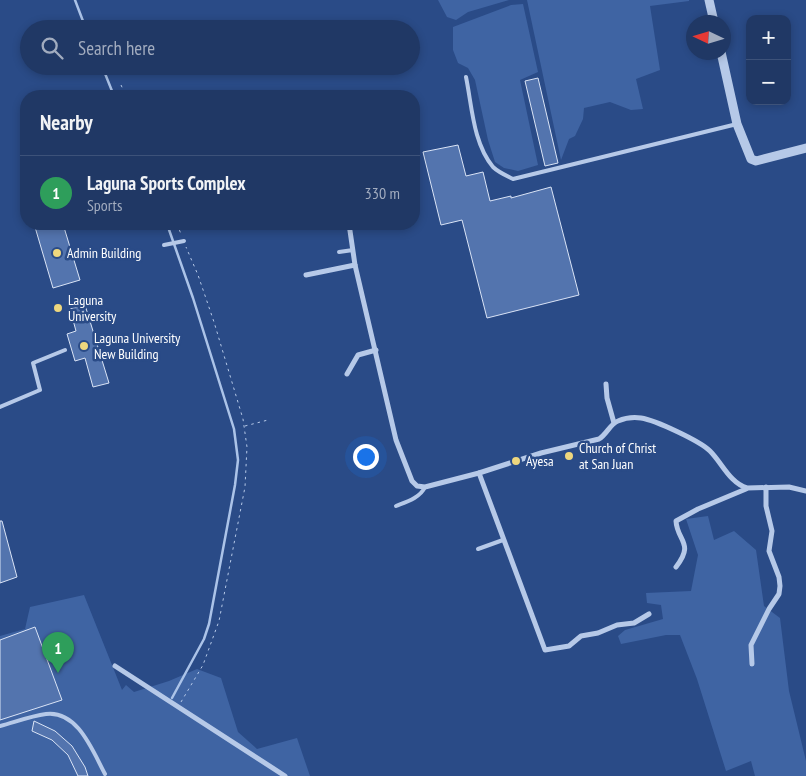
<!DOCTYPE html>
<meta charset="utf-8">
<style>
body{margin:0;font-family:"PT Sans Narrow",sans-serif;background:#283f6b;color:#f1f3f6}
.controls{position:absolute;right:15px;top:15px;display:grid;overflow:hidden;border-radius:10px;box-shadow:0 2px 8px #0003}
.controls button{width:45px;height:45px;display:grid;place-items:center;padding:0;border:0;border-bottom:1px solid #3d5279;background:#203865;color:#f1f3f6;font:25px sans-serif}
.compass{position:absolute;left:686px;top:15px;width:45px;height:45px;border-radius:50%;background:#203865;box-shadow:0 2px 8px #0003;rotate:274deg}
.you{position:absolute;left:365px;top:456px;width:18px;height:18px;margin:-12px;border:4px solid #fff;border-radius:50%;background:#1a73e8;box-shadow:0 0 0 8px #1a73e833}
.badge{display:grid;place-items:center;width:32px;height:32px;border-radius:50%;background:#e797bd;color:#fff;font-size:16px;font-weight:700}
.pin{position:absolute;translate:-50% -41px;filter:drop-shadow(0 1px 2px #0008)}
.pin::after{content:'';position:absolute;top:26px;width:18px;height:15px;background:inherit;clip-path:polygon(0 0,100% 0,50% 100%)}
.list{margin:0;padding:0;list-style:none}
h2{display:flex;justify-content:space-between;align-items:center;height:65px;margin:0;padding:0 20px;font-size:21px}
h2 small{font-size:16px;font-weight:400;color:#a2acbf}
.list li{display:grid;grid-template-columns:32px 1fr auto;gap:15px;align-items:center;box-sizing:border-box;height:75px;padding:0 20px;border-top:1px solid #3d5279}
.list b{display:block;font-size:19px;white-space:nowrap}
.list p{margin:0;font-size:16px;white-space:nowrap;color:#a2acbf}
.list em{font-size:16px;font-style:normal;color:#a2acbf}
.icon{flex:none;width:28px;height:28px;fill:none;stroke:currentColor;stroke-width:2;stroke-linecap:round;stroke-linejoin:round}
.map{position:relative;flex:none;width:806px;height:776px;overflow:hidden}
.search{position:absolute;background:#203865;box-shadow:0 2px 8px #0003;left:20px;top:20px;width:400px;height:55px;display:flex;align-items:center;gap:12px;box-sizing:border-box;padding:0 18px;border-radius:28px;color:#a2acbf;font-size:19px}
.panel{position:absolute;background:#203865;box-shadow:0 2px 8px #0003;left:20px;top:90px;width:400px;height:140px;border-radius:20px}
.map>svg:first-child{display:block}
.green{fill:#3f64a3}
.lines{fill:none;stroke-linecap:round;stroke-linejoin:round}
.stream{stroke:#abc3e8;stroke-width:2.5}
.building{fill:#5374ae;stroke:#dae4f6}
.path{stroke:#b6c9e8;stroke-width:1;stroke-dasharray:2.5 4;stroke-linecap:butt}
.service{stroke:#b6c9e8;stroke-width:4}
.minor{stroke:#b6c9e8;stroke-width:5}
.tertiary{stroke:#b6c9e8;stroke-width:9}
.poi-dot{fill:#eed77e;stroke:#2a4b87;stroke-width:2}
.labels{text-anchor:middle;dominant-baseline:central;stroke-width:5;stroke-linejoin:round;paint-order:stroke}
.poi-label{font-size:14px;fill:#fff;stroke:#2a4b87;text-anchor:start}
</style>
<div class="map">
<svg width="806" height="776" viewBox="0 0 806 776">
<rect width="100%" height="100%" fill="#2a4b87"/>
<!-- green -->
<g class="green">
<path d="M438,0H509L468,12L456,20L447,17Z"/>
<path d="M527,0H689V1L650,6L660,70L636,79L643,109L631,110L610,102L584,108L583,119L575,136L569,139L561,160Z"/>
<path d="M523,4L538,72L520,80L538,165L518,171L504,168L495,162L488,140L475,80L468,68L458,63L453,50V27L511,5Z"/>
<path d="M708,516L714,540L734,531L756,550L764,606L780,618L789,691L806,761V776H755L751,761L726,771L697,679L680,635H666L621,644L618,636L625,630L663,619L661,605L647,603L646,593L691,591L698,555L686,519Z"/>
<path d="M84,595L122,690L126,685L134,692L169,681L197,669L221,678L238,732L257,749L297,738L310,776H0V636L25,629L30,607Z"/>
</g>
<g class="lines">
<!-- stream -->
<g class="stream">
<path d="M75,0L86,29"/>
<path d="M102,66L114,96"/>
<path d="M167,224L193,298L234,429L238,460L235,485L209,624L204,639L172,698"/>
</g>
</g>
<!-- building -->
<g class="building">
<path d="M538,78L558,163L545,166L525,81Z"/>
<path d="M458,145L466,176L483,172L490,201L511,196V198L551,187L579,295L487,318L462,220L441,225L423,152Z"/>
<path d="M45,224H63L80,280L53,288L35,227Z"/>
<path d="M85,305L109,383L93,387L85,358L75,361L67,334L76,331L70,309Z"/>
<path d="M0,521H2L17,577L0,583Z"/>
<path d="M35,627L62,700L0,720V640Z"/>
<path d="M34,721L55,731L72,746L85,767L88,776H78L68,755L52,740L32,731Z"/>
</g>
<g class="lines">
<!-- path -->
<g class="path">
<path d="M121,85L126,96"/>
<path d="M177,224L181,234"/>
<path d="M245,426L268,420"/>
<path d="M181,702L203,665L219,621L245,487L247,447L243,419L214,322L198,275L186,247"/>
</g>
<!-- service -->
<g class="service">
<path d="M466,77C472,106 473,143 493,167C498,172 507,176 513,179L737,124"/>
<path d="M164,245L184,241"/>
<path d="M339,252L353,250"/>
<path d="M0,407L40,390L33,363L65,350"/>
<path d="M396,506C406,502 420,498 425,487"/>
<path d="M478,549L503,540"/>
<path d="M0,726C15,722 31,716 46,714C78,710 93,752 105,774"/>
</g>
<!-- minor -->
<g class="minor">
<path d="M349,224L355,265L396,440L412,481L417,486L425,487L479,473"/>
<path d="M306,275L355,265"/>
<path d="M347,374L358,355L376,350"/>
<path d="M606,384L607,398L614,423"/>
<path d="M676,567C695,543 677,541 676,521L698,509L746,489"/>
<path d="M649,614L634,623L617,625L598,633L581,636L569,646L545,650L479,473L541,453L599,439C607,434 610,424 618,421C625,418 634,417 641,418C655,420 700,441 710,451C722,463 730,483 747,488L789,487L806,491"/>
<path d="M752,664L751,645L769,609L779,594L780,586L779,577L769,551L772,531L766,506V487"/>
<path d="M115,666L285,776"/>
</g>
<!-- tertiary -->
<g class="tertiary">
<path d="M709,0L714,22"/>
<path d="M721,52L737,124L751,159L756,161L806,148"/>
</g>
</g>
<!-- markers -->
<g class="poi-dot">
<circle cx="57" cy="253" r="5"/>
<circle cx="58" cy="308" r="5"/>
<circle cx="84" cy="346" r="5"/>
<circle cx="569" cy="456" r="5"/>
<circle cx="516" cy="461" r="5"/>
</g>
<g class="labels">
<!-- poi labels -->
<g class="poi-label">
<text x="67" y="253">Admin Building</text>
<text x="68" y="300">Laguna<tspan x="68" dy="16">University</tspan></text>
<text x="94" y="338">Laguna University<tspan x="94" dy="16">New Building</tspan></text>
<text x="579" y="448">Church of Christ<tspan x="579" dy="16">at San Juan</tspan></text>
<text x="526" y="461">Ayesa</text>
</g>
</g>
</svg>
<div class="controls">
<button>+</button>
<button>−</button>
</div>
<svg class="compass" viewBox="-18 -18 36 36"><path d="M0-13l5 13h-10z" fill="#e53935"/><path d="M0 13l5-13h-10z" fill="#a2acbf"/></svg>
<div class="you"></div>
<div class="pin badge" style="left:58px;top:673px;background:#2e9e5b">1</div>
<div class="search"><svg class="icon" aria-label="search" viewBox="0 0 24 24"><circle cx="10" cy="10" r="6"/><path d="M15 15l6 6"/></svg>Search here</div>
<section class="panel">
<h2>Nearby<small></small></h2>
<ul class="list">
<li><span class="badge" style="background:#2e9e5b">1</span><div><b>Laguna Sports Complex</b><p>Sports</p></div><em>330 m</em></li>
</ul>
</section>
</div>
